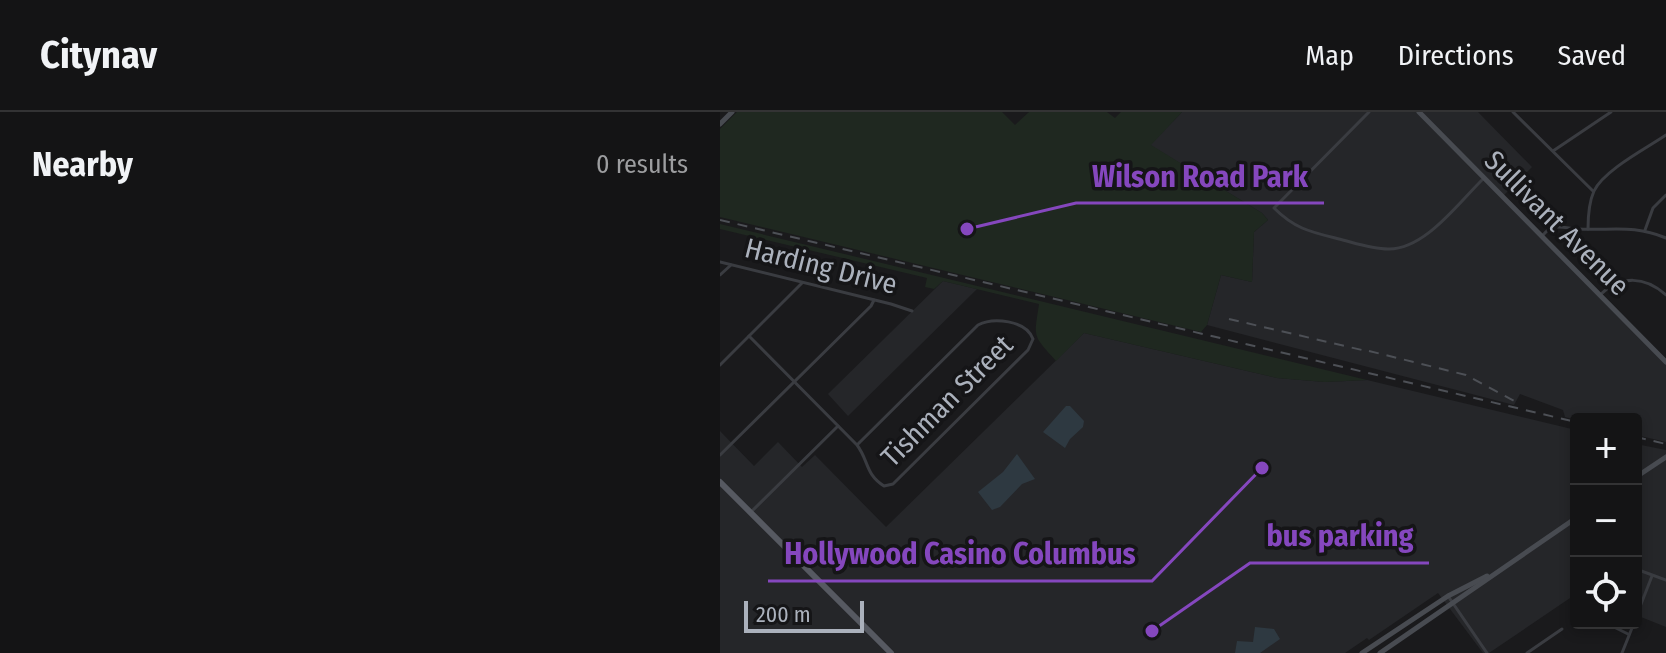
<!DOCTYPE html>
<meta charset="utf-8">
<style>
body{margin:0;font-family:"Fira Sans Condensed",sans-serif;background:#1d1d1e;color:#f1f3f6}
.controls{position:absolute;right:24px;bottom:24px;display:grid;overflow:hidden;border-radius:8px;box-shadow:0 4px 12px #0003}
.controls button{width:72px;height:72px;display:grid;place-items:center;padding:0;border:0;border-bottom:2px solid #333334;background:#141415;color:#f1f3f6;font:40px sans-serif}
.scale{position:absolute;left:24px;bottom:20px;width:120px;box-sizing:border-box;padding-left:8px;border:4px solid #abb1bc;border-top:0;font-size:22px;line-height:28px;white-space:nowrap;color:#abb1bc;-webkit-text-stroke:6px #151517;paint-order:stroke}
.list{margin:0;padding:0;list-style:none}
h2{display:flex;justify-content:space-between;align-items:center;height:104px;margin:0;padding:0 32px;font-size:34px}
h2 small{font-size:26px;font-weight:400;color:#9d9ea0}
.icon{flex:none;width:44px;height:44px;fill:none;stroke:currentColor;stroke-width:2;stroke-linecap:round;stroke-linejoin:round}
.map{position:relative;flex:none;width:946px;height:541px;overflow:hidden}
header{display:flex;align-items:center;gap:48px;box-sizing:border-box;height:112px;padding:0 40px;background:#141415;border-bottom:2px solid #333334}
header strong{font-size:38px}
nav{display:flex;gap:44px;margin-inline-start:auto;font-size:28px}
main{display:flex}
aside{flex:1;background:#141415}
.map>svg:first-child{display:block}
.built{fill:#252629}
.green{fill:#1f2820}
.water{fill:#2e3941}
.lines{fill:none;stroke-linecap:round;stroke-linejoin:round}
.street{stroke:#3a3c41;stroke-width:3}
.secondary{stroke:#484b51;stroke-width:5}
.primary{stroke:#565961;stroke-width:6}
.rail{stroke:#4d5056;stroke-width:2;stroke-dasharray:10 8;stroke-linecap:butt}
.labels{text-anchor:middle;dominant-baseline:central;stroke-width:7;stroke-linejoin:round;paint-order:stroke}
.street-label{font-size:28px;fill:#abb1bc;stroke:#151517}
.leader{fill:none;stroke:#8547be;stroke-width:3}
.callout-dot{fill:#8547be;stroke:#151517;stroke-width:3}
.callout-label{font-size:30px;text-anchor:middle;font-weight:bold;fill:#8547be;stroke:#151517;stroke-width:7;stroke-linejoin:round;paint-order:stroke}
</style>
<header>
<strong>Citynav</strong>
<nav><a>Map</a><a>Directions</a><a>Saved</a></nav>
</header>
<main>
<aside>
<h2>Nearby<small>0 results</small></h2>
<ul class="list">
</ul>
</aside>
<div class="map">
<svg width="946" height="541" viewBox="0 0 946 541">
<rect width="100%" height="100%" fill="#1a1a1c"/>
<!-- built -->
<g class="built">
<path d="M462,0H758L812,55L782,85L946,252V330L916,323V307L856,308L845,305L843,298L800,282L794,293L487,213L501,163L532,170L534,120L548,108L542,101L430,33Z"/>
<path d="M223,169L257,177L128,304L108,282Z"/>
<path d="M364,221L557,266L605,270L647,268L856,318V482L769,541H763L718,481L649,528L647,526L625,541H0V319L34,354L58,330L82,355L95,343L166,415Z"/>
<path d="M916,332L946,338V515L916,503Z"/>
</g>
<!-- green -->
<g class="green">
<path d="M17,0H282L295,13L309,0H387L395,6L401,0H462L431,33L542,101L548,108L534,120L532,170L501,163L487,213L481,220L0,105V17Z"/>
<path d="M0,112L647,268L605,270L557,266L364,221L336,249C312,222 314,227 319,192L223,169L214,177L205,175L207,166L0,117Z"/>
</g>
<!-- water -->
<g class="water">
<path d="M346,294H350L364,309L363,315L350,327L345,336L323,320Z"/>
<path d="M297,342L315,367L302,372L280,395L272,398L258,380L283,360Z"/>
<path d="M535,515L554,517L560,527L540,541H515L517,529L533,530Z"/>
</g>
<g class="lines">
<!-- street -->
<g class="street">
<path d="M649,0L554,96C575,117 591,120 619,127C635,131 652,137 668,137C705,138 739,90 764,66"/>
<path d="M793,0L873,79"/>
<path d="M833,39L891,0"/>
<path d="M868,117C868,105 869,90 874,79C884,58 927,36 946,23"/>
<path d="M925,118L933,96L946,83"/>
<path d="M822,124C824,122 829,116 832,116C839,113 850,117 857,117C891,119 913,112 946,126"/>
<path d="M0,150L171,192L192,199"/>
<path d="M0,163L11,153"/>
<path d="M880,183C901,163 925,164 946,183"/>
<path d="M29,224L137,333C149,349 145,362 164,374L173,372L308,238L313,227C306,208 273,205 258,213L137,333"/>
<path d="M0,253L82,171"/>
<path d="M0,343L151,194L154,188"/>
<path d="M30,401L118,314"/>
<path d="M916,457L946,468"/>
<path d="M728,484L767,541"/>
<path d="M916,505L932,464"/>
<path d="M886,511L908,522"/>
<path d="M807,541L842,517"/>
<path d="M902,541L914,511"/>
</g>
<!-- secondary -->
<g class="secondary">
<path d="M699,0L946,250"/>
<path d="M0,12L12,0"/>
<path d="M916,365L946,345"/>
<path d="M642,541L728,484L767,464"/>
<path d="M660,541L856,406"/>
</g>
<!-- primary -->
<path class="primary" d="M0,370L171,541"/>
<!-- rail -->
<g class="rail">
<path d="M0,108L856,310"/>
<path d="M509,207L642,238"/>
<path d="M649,239L746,263L796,290"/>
<path d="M916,325L946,332"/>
</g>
</g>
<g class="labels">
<!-- street labels -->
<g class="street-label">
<text transform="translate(837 111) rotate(45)">Sullivant Avenue</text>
<text transform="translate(101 154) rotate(14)">Harding Drive</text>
<text transform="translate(227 289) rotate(-45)">Tishman Street</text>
</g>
</g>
<!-- callouts -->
<path class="leader" d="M247 117L356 91H604M432 519L530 451H709M542 356L432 469H48"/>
<g class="callout-dot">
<circle cx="247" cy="117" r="8"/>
<circle cx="432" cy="519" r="8"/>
<circle cx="542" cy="356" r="8"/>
</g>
<g class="callout-label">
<text x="480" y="75">Wilson Road Park</text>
<text x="620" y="434">bus parking</text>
<text x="240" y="452">Hollywood Casino Columbus</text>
</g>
</svg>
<div class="controls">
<button>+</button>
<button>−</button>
<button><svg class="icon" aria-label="locate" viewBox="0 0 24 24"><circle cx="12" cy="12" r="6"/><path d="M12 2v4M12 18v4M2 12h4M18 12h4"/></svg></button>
</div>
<div class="scale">200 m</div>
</div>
</main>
